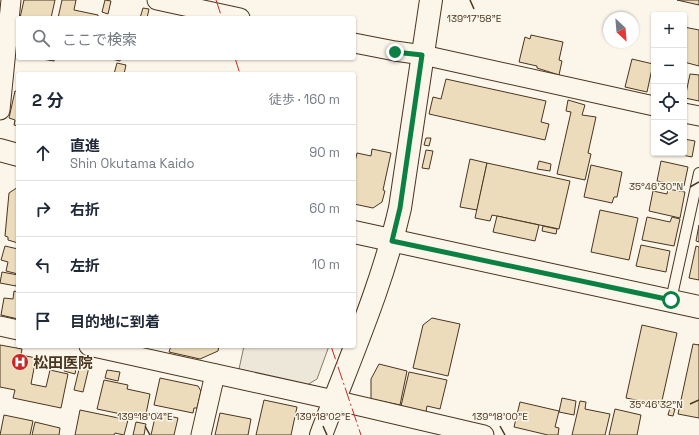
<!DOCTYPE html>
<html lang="ja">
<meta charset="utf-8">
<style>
body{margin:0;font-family:"Space Grotesk","Noto Sans JP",sans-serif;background:#f6f6f7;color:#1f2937}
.controls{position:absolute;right:12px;top:12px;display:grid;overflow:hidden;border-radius:4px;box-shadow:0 1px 3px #0004}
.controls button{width:36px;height:36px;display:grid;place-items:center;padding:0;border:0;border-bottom:1px solid #e0e1e3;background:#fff;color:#1f2937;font:20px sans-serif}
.compass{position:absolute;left:603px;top:12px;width:36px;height:36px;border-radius:50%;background:#fff;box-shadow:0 1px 3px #0004;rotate:154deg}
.stop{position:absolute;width:12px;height:12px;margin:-9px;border:3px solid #0b8043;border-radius:50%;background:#fff}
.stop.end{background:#0b8043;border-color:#fff;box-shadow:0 1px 4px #0008}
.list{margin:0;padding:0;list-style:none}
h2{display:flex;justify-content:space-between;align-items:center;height:52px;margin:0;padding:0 16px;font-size:17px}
h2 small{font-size:13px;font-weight:400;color:#747a83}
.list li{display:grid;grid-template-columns:26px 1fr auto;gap:12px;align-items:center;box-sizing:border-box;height:56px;padding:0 16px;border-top:1px solid #e0e1e3}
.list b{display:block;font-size:15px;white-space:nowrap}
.list p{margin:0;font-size:13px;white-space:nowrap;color:#747a83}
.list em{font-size:13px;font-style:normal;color:#747a83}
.icon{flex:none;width:22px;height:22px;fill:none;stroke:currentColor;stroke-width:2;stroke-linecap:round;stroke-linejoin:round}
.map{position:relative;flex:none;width:699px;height:435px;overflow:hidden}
.search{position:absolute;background:#fff;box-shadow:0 1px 3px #0004;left:16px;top:16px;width:340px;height:44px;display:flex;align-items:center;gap:10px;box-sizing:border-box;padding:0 14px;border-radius:4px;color:#747a83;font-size:15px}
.panel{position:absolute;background:#fff;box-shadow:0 1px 3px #0004;left:16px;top:72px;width:340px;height:276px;border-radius:4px}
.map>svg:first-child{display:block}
.parking{fill:#ede7d9;stroke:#887966}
.building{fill:#ecdcbc;stroke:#4a3520}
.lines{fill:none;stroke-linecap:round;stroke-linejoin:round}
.lane-casing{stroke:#4a3520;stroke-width:12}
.street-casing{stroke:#4a3520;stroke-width:21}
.secondary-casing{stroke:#4a3520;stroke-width:24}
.primary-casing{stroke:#4a3520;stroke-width:24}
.lane{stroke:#fbf6e9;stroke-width:10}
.street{stroke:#fbf6e9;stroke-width:19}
.secondary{stroke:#fbf6e9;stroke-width:22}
.primary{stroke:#fbf6e9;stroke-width:22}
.power{stroke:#c62828;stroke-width:1;stroke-dasharray:14 3 2 3;stroke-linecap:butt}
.route{stroke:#0b8043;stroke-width:5}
.ticks{fill:none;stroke:#4a3520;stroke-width:1.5}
.labels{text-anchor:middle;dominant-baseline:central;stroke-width:3;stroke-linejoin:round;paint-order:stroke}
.poi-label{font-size:15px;font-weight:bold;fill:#4a3520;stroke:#fbf6e9;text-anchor:start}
.ticks-label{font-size:10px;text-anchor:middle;fill:#4a3520;stroke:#fbf6e9;stroke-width:3;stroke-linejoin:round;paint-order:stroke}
</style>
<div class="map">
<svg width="699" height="435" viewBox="0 0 699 435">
<rect width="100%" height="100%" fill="#fbf6e9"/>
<!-- parking -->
<path class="parking" d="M244,346H329L317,379L307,385L239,369Z"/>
<!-- building -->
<g class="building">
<path d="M24,0H55L51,18H20Z"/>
<path d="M62,0H76L74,10L98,15V18H58Z"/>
<path d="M105,0L111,1L108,14L102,12Z"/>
<path d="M677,0H699V5Z"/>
<path d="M143,8L149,9L147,18H140Z"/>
<path d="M684,27L699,30V66L684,62Z"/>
<path d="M531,35L563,42L559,60L562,61L559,75L537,68V66L519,62L525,37L530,39Z"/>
<path d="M18,41V55H16Z"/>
<path d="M36,58H55L54,61Z"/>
<path d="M108,58H121L120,61Z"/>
<path d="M632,59L653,64L647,92L625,87Z"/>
<path d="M117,63L126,65L124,74H114Z"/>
<path d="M690,74L699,75V101L685,98Z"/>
<path d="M446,79L546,101L541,122L549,124L545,140L429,114L433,97L441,99Z"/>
<path d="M15,91L18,92V126L14,125L15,120L9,118Z"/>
<path d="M568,100L585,105L582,115L596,117L588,153L591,154L585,180L557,174L571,112L566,111Z"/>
<path d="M426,138H431L429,146L424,145Z"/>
<path d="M684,139L695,141L692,157L672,153H684Z"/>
<path d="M372,149L391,153L383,190L385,191L382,202L373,208L354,204V166L357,153L371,156Z"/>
<path d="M426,150L433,151L429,169L422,168Z"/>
<path d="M470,159L487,163L477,210L460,207Z"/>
<path d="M539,161L551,164L550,171L537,169Z"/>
<path d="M661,161L688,167L684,186L657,181Z"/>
<path d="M487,163L570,181L559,229L492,215L490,221L475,218Z"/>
<path d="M591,165L622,172L617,197H614L612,203L584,197Z"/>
<path d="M18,187V243L8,240V237L5,236L9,193Z"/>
<path d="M668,189L685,192L680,218L649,211L653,191L667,194Z"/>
<path d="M600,210L638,218L629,260L591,252Z"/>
<path d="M497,216L539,225L535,241L493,232Z"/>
<path d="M647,217L670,222L672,217L680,219L674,246L642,240Z"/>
<path d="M699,225V242L696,241Z"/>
<path d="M543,226L557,229L556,234L542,231Z"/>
<path d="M641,245L670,251L666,272L636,266Z"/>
<path d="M5,246L18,249V274L6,271L8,262L1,260Z"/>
<path d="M696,246L699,247V280L689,278Z"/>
<path d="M2,272L18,275L16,286L0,283Z"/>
<path d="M14,291L18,292V319L1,315L4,298L13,299Z"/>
<path d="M432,318L460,324L448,376L413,368L423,325Z"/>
<path d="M642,325L677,333L661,405L626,398Z"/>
<path d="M693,344L699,345V344V418L678,414Z"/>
<path d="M0,345L22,349L21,355L36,358L31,384L46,387L50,370L68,374L61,408L13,398L15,390L0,387Z"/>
<path d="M171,346H219L218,351L200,359L169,352Z"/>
<path d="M68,356L78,358L75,374L64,371Z"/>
<path d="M82,357L91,359L83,392L74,390Z"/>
<path d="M379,364L407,371L400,405L371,399V379Z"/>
<path d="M107,370L120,372L118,381L105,378Z"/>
<path d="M409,372L447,380L440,409L427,406L426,412L401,406Z"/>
<path d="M160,378L198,386L201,391L197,408H194L193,413L154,405Z"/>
<path d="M104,380L128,385L127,389L150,394L145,419L97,409Z"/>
<path d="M562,398L576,401L574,415L559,412Z"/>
<path d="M264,400L297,407L291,435H256Z"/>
<path d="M580,401L586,402L585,409L610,414L605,435H572Z"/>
<path d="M520,402L559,411L555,427L559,428L558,435H548L514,427Z"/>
<path d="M670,408L675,409L673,416L668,415Z"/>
<path d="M615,409L641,415L637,435H609Z"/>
<path d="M80,410L128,420L124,435L115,433L114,435H75Z"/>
<path d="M156,413L178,418L174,435H151Z"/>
<path d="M220,413L251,419L248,435H215Z"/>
<path d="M4,415L33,421L30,435H0Z"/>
<path d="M35,422L60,428L59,435H32Z"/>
<path d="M136,422L146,424L144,435H133Z"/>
</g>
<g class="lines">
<!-- lane casing -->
<g class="lane-casing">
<path id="lane" d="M671,300L699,173"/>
</g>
<!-- street casing -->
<g class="street-casing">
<g id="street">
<path d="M157,0L240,18"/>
<path d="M354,43L395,51L423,55L654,106"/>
<path d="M0,110L11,0"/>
<path d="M684,113L699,116"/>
<path d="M0,326L18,330"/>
<path d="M89,346L334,400L484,435"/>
<path d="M201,435L215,374"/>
</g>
</g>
<!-- secondary casing -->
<g class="secondary-casing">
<path id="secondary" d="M321,435C349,360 382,287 400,208L431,0"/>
</g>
<!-- primary casing -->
<g class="primary-casing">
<g id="primary">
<path d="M0,150L18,155"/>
<path d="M354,232L699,307"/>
</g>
</g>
<!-- lane -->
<use href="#lane" class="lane"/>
<!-- street -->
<use href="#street" class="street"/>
<!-- secondary -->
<use href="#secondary" class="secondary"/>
<!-- primary -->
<use href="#primary" class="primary"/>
<!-- power -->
<g class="power">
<path d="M216,0L222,18"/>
<path d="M235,58L240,74"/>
<path d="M331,346L361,435"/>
</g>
</g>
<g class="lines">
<!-- route -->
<path class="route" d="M395,52L422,55L400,208L392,241L671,300"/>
</g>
<!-- ticks -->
<path class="ticks" d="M470,0L474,9M690,187L699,182M690,404L699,400M145,426L150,435M323,426L327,435M500,426L505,435"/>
<!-- icons -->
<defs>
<g id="hospital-disc" transform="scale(0.9)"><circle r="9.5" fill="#c62828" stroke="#fbf6e9"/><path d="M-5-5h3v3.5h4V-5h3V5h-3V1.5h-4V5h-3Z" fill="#fff"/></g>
</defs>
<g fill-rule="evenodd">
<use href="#hospital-disc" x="20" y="362"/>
</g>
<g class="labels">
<!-- poi labels -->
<g class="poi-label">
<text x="33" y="362">松田医院</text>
</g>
</g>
<g class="ticks-label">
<text x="474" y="22">139°17'58"E</text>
<text x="656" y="190">35°46'30"N</text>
<text x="656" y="408">35°46'32"N</text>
<text x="145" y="420">139°18'04"E</text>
<text x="323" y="420">139°18'02"E</text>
<text x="500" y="420">139°18'00"E</text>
</g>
</svg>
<div class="controls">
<button>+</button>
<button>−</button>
<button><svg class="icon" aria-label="locate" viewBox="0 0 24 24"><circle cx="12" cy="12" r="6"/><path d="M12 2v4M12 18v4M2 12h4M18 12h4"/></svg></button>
<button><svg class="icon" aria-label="layers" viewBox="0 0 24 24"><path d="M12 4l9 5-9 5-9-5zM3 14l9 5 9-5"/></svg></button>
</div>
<svg class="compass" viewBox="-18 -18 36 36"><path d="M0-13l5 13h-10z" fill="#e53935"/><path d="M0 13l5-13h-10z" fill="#747a83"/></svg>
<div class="stop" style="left:671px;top:300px"></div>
<div class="stop end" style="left:395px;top:52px"></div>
<div class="search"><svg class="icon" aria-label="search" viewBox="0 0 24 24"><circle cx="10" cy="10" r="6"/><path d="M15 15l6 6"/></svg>ここで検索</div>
<section class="panel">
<h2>2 分<small>徒歩 · 160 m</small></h2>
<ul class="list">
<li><svg class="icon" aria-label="ahead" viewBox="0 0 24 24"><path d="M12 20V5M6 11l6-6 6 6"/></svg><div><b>直進</b><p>Shin Okutama Kaido</p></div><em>90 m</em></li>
<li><svg class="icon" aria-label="right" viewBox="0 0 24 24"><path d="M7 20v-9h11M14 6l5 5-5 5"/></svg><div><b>右折</b></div><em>60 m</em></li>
<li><svg class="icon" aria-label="left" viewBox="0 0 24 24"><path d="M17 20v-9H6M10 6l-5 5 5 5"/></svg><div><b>左折</b></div><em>10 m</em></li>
<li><svg class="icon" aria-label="arrive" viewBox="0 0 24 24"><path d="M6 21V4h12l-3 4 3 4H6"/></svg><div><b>目的地に到着</b></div></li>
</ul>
</section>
</div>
